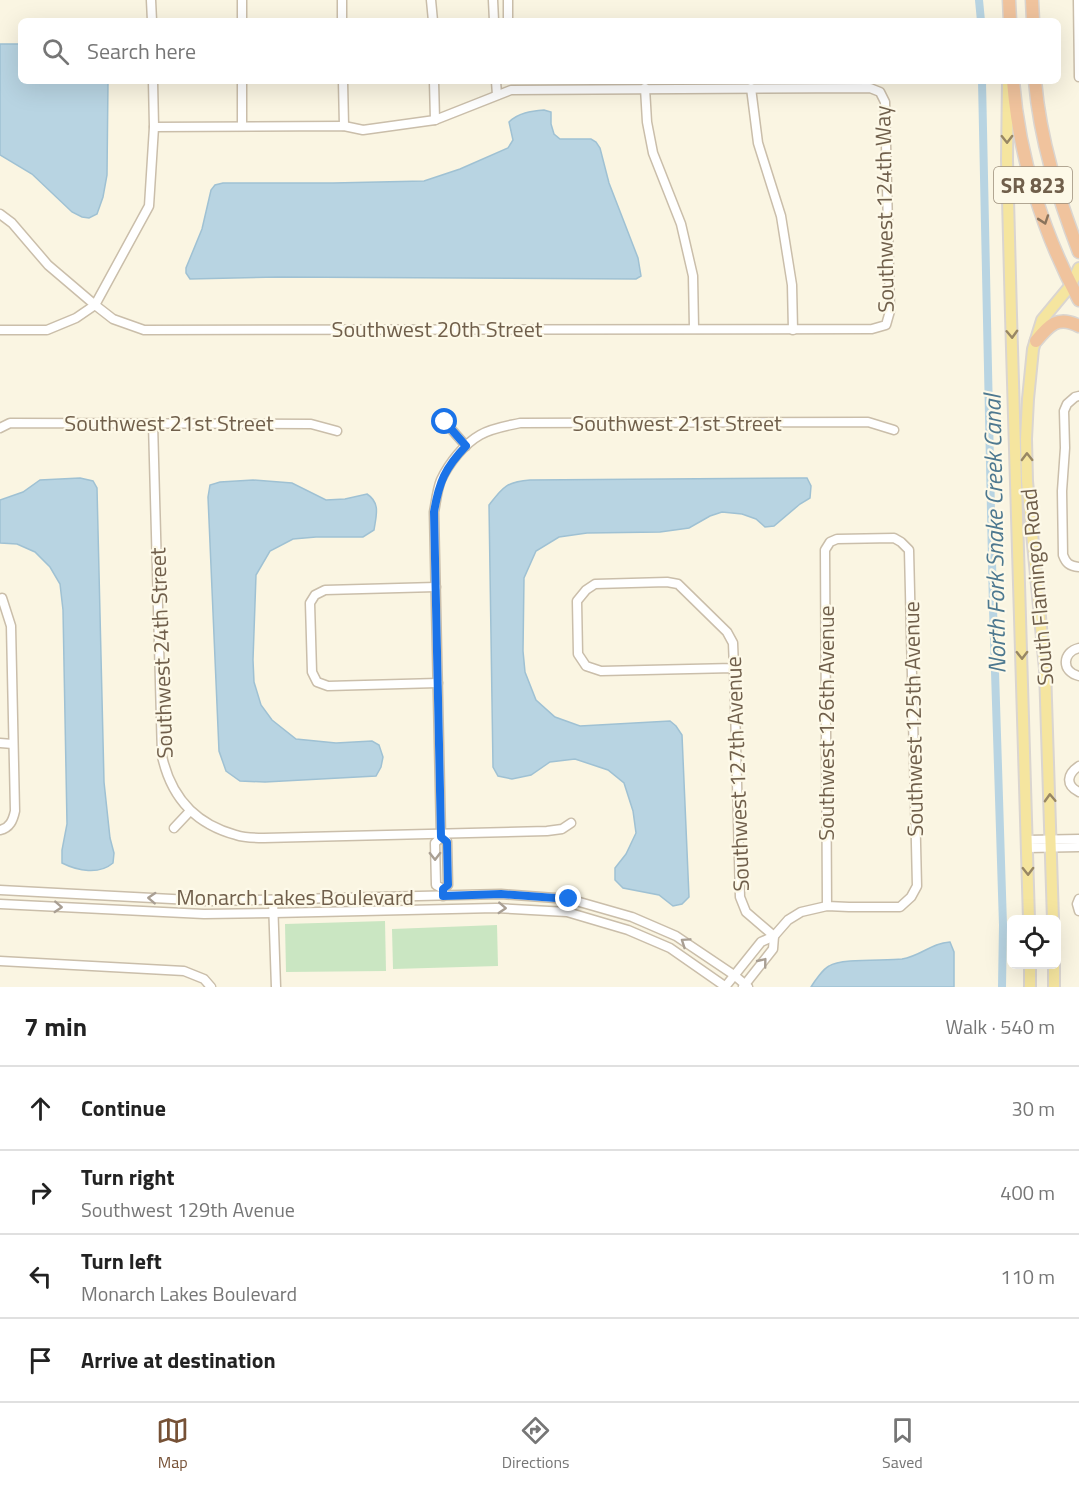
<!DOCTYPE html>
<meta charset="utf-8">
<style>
body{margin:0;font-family:"Titillium Web",sans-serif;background:#f6f6f6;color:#222}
.controls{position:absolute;right:18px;bottom:18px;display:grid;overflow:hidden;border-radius:9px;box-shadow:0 6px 24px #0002}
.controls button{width:54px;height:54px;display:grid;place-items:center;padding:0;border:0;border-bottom:2px solid #e0e0e0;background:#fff;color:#222;font:30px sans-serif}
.stop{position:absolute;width:18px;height:18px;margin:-14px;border:4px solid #1a73e8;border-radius:50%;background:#fff}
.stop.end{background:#1a73e8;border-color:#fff;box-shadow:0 2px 6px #0008}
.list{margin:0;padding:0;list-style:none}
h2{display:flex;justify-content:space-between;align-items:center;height:78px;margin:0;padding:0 24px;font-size:26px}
h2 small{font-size:20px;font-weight:400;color:#767676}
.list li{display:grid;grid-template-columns:39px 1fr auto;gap:18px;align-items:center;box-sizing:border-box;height:84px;padding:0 24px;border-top:2px solid #e0e0e0}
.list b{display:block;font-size:22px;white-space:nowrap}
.list p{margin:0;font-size:20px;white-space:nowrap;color:#767676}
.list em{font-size:20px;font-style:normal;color:#767676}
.icon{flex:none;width:33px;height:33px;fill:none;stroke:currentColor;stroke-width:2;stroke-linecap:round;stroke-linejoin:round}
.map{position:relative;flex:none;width:1079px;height:987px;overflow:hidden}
.search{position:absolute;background:#fff;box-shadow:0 6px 24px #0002;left:18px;right:18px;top:18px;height:66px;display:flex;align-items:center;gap:15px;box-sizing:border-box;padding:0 21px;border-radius:9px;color:#767676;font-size:22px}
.sheet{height:414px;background:#fff}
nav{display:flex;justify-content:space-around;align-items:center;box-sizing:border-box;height:84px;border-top:2px solid #e0e0e0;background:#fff;font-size:16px;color:#767676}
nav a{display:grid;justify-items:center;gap:3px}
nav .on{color:#765136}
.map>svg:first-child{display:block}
.green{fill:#cae6c2}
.water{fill:#b8d4e2;stroke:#9fc1d3;stroke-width:1.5}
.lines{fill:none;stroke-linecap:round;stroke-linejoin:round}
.canal{stroke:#b8d4e2;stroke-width:8}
.minor-casing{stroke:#cabeaa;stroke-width:11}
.major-casing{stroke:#dad5d0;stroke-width:14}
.highway-casing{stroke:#dad5d0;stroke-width:15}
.minor{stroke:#fff;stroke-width:8}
.major{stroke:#f5e59f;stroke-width:10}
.highway{stroke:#f0c39d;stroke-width:12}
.oneway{stroke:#988764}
.oneway2{stroke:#8a735b}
.oneway3{stroke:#a99f93}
.route{stroke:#1a73e8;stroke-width:8}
.labels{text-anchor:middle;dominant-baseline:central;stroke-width:4.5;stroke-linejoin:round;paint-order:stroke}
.shield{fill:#fdf9e8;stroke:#9a8d7a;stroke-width:1.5}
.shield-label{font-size:21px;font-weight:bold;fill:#705f4b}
.street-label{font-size:22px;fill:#705f4b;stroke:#fdf9e8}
.water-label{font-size:24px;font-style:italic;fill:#4d788f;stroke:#fdf9e8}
</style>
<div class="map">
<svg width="1079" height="987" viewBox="0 0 1079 987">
<rect width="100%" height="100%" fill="#faf5e2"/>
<!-- green -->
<g class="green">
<path d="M385,921L386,971L286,972L285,924Z"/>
<path d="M497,925L498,966L393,969L392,929Z"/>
</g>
<!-- water -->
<g class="water">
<path d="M0,44H21V81H108L107,175L103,197L97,214L89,218L82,217L72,212L32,174L0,155Z"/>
<path d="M544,110L551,112V124L554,134L560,139H591L596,142L600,148L609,183L638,258L641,276L636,279L278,277L190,279L186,273V268L202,229L211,190L215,185L223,183H333L424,181L460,169L508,148L513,140L509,122C518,113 531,111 544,110Z"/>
<path d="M80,478L93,481L97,488L104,782L110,838L114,853L113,863C99,875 78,871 62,863V850L67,824L63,610L60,584L50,567L35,552L17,544L0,543V500L23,492L40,480Z"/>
<path d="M800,478H807L811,486L810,498L800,504L774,526L765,527L756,519L742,514L722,512L710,516L689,528L660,532L587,533L559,537L536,551L524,578L523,651L525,672L536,700L555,717L580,726L670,721L676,726L682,735L689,897L682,904L673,906L659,895L623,888L615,880V868L626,854L636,833L633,811L624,783L608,770L575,759L550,762L531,775L512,779L498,776L493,767L489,505C503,487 506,482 530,480Z"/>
<path d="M253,480L292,483L326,500L345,499L367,494C381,503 376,516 374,530L363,537H316L293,539L270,551L256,575L253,660L254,682L261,705L272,720L296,739L336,743L372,741L379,745L383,757L381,767L376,776L265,782L240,781L226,771L219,751L208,497L210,485L220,482Z"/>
<path d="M950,942L954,952V987H811C814,982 823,969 829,966C841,958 886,961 902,959C921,956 931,943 950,942Z"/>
</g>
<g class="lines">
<!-- canal -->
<g class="canal">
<path d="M979,0L981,21"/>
<path d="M982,81L993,608L1003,925L1002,987"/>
</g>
<!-- minor casing -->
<g class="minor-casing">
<g id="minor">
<path d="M151,0L152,21"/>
<path d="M242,0V21"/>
<path d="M342,0V21"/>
<path d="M431,0L433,21"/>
<path d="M493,0L494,21"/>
<path d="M508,0V21"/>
<path d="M1078,0L1079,77"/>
<path d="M242,81V126"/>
<path d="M343,81L344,126"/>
<path d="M434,81L435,120"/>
<path d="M496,81L497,95"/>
<path d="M645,88L647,122L653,153L681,224L693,276L694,328"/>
<path d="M751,88L758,143L781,216L792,285L793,330"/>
<path d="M0,214L12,223L48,265L95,305L149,206L154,127L153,81"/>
<path d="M0,330H47L76,318L95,305L113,319L144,330L872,329L886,325L890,311L885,102L880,92L870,88L511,90L435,120L363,130L344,126L154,127"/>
<path d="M1079,396L1075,397L1067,404L1064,411L1065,448L1062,491L1063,555C1066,563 1069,566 1079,567"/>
<path d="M445,422L466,446"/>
<path d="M153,423L162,756C171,797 195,824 236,835C245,838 255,838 264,838L547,831L562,829L571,823"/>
<path d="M0,428L10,423L311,424L337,431"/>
<path d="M436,587L325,590L315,595L310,603L312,672L317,682L328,686L438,683"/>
<path d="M1079,648C1062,652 1061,672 1079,676"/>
<path d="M734,668L601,671L586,666L578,654L577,601L586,590L595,584L667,582L678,584L727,632L733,643L734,668L740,897L746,912L774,936"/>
<path d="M0,743L13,744"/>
<path d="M1079,766C1067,774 1065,785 1079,792"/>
<path d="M174,828L190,811"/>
<path d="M0,830C10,828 13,820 15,811L11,626L2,598"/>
<path d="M441,837L434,512C436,502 437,490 441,480C449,463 464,444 480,435C492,428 507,426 520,423L868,422L894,430"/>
<path d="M1027,840L1079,839"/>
<path d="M1027,848L1079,847"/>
<path d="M443,889L436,885L435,843L441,837L447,841L448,885L443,889V896"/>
<path d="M0,890L210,901L501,894L569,899L632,917L676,936L734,975L748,987"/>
<path d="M1079,899L1077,904L1079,911"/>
<path d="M273,900L276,987"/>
<path d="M0,904L204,914L274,913L496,908L567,912L628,930L670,948L726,987"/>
<path d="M0,961L184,971L204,979L211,987"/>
<path d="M725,987L761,942L774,936L788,920L801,912L827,906L849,907H900L911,897L917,886L909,550L901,542L894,538L837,539L830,542L825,550L827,906"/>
<path d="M743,987L773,949L774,936"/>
</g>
</g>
<!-- major casing -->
<g class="major-casing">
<g id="major">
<path d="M1008,81L1007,160L1011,315L1029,920"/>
<path d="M1053,920L1045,669L1027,481L1026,439L1028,399L1033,349L1042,320L1071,285L1079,268"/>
<path d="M1030,964V987"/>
<path d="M1054,964V987"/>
</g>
</g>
<!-- highway casing -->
<g class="highway-casing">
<g id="highway">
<path d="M1009,0L1010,21"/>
<path d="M1032,0L1033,21"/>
<path d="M1013,81C1019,157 1043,233 1079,300"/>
<path d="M1035,81C1040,140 1058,197 1079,252"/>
<path d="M1036,341C1049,325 1058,315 1079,326"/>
</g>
</g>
<!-- minor -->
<use href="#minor" class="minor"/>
<!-- major -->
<use href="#major" class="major"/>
<!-- highway -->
<use href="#highway" class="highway"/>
</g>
<!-- one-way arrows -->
<defs><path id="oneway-chevron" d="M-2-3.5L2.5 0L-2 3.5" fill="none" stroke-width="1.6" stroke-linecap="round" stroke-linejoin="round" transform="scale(1.5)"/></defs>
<g class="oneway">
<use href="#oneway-chevron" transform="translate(1007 139) rotate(89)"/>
<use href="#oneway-chevron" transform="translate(1012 334) rotate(88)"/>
<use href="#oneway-chevron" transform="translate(1027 457) rotate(-91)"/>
<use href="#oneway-chevron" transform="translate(1022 655) rotate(89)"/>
<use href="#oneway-chevron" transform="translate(1050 798) rotate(-92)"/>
<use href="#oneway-chevron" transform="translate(1028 871) rotate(89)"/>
</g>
<use class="oneway2" href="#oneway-chevron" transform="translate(1044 220) rotate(71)"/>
<g class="oneway3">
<use href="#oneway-chevron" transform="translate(435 856) rotate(89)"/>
<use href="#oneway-chevron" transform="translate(152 898) rotate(-177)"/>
<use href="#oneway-chevron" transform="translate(58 907) rotate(3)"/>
<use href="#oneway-chevron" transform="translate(502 908) rotate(3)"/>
<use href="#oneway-chevron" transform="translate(685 942) rotate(-146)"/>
<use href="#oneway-chevron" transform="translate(763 962) rotate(-51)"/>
</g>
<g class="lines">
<!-- route -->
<path class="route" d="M445,422L466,446C445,468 439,482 434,512L441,837L447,842L448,885L443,889V896L501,894L569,899"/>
</g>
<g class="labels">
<!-- shield labels -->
<rect class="shield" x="994" y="167" width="78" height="36" rx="4.5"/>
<g class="shield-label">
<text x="1033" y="185">SR 823</text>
</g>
<!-- street labels -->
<g class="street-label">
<text transform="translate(884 209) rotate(-91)">Southwest 124th Way</text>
<text x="437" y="329">Southwest 20th Street</text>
<text x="169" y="423">Southwest 21st Street</text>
<text x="677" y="423">Southwest 21st Street</text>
<text transform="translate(1037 587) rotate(-95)">South Flamingo Road</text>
<text transform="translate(161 653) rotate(-92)">Southwest 24th Street</text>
<text transform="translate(913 719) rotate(-91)">Southwest 125th Avenue</text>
<text transform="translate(826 723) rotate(-90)">Southwest 126th Avenue</text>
<text transform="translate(737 774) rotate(-92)">Southwest 127th Avenue</text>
<text x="295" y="897">Monarch Lakes Boulevard</text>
</g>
<!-- water labels -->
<g class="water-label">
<text transform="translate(994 534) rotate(-91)">North Fork Snake Creek Canal</text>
</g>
</g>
</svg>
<div class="controls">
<button><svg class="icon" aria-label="locate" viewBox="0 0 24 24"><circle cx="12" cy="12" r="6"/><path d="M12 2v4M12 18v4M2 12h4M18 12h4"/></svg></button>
</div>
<div class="stop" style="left:445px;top:422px"></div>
<div class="stop end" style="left:569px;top:899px"></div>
<div class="search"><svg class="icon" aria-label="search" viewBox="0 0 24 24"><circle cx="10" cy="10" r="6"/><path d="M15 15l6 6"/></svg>Search here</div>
</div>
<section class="sheet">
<h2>7 min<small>Walk · 540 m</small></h2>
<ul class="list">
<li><svg class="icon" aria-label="ahead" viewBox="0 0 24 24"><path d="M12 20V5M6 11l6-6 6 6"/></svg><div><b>Continue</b></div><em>30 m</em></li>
<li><svg class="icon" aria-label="right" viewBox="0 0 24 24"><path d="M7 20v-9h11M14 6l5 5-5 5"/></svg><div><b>Turn right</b><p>Southwest 129th Avenue</p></div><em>400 m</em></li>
<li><svg class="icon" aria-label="left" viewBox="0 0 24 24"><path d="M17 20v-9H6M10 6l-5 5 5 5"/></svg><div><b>Turn left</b><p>Monarch Lakes Boulevard</p></div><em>110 m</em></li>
<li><svg class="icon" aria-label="arrive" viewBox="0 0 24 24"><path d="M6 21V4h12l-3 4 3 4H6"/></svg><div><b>Arrive at destination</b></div></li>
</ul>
</section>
<nav>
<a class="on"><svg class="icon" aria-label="map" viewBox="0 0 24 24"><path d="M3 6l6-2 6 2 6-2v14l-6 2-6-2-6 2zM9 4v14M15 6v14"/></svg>Map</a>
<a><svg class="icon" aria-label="directions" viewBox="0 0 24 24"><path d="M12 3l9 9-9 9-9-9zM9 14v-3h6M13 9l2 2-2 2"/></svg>Directions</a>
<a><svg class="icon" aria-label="saved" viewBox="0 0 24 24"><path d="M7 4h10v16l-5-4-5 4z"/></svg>Saved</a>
</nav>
